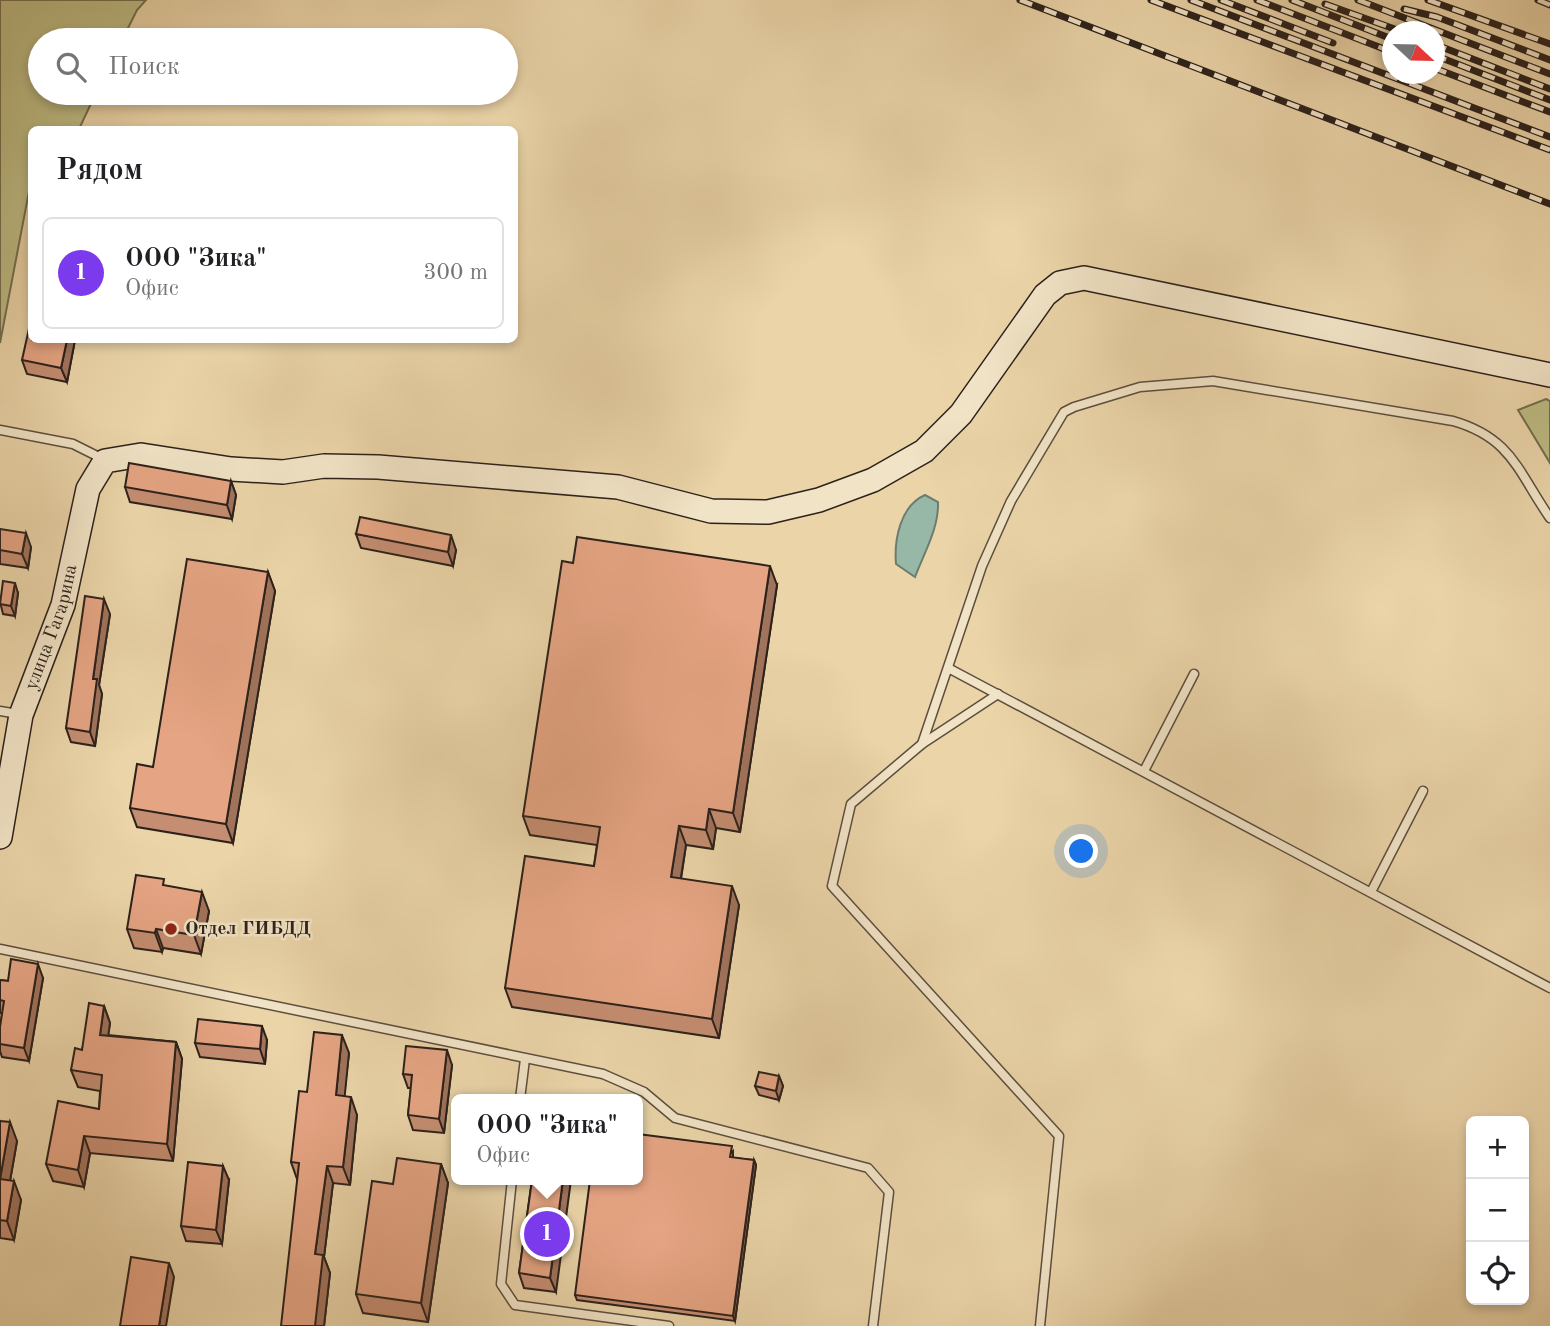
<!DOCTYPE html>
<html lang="ru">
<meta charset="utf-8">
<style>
body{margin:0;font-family:"Old Standard TT",serif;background:#f6f6f6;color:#202124}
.controls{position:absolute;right:21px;bottom:21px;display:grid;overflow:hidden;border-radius:10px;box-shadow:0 4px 10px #0003}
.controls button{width:63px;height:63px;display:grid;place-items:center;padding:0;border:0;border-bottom:2px solid #e0e0e0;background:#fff;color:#202124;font:35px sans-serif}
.compass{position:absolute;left:1382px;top:21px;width:63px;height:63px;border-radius:50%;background:#fff;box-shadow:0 4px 10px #0003;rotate:112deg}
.you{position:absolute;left:1082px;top:852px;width:24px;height:24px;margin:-18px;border:5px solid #fff;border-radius:50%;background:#1a73e8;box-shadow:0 0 0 10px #1a73e833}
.badge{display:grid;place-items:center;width:46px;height:46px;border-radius:50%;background:#7c3aed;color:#fff;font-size:23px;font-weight:700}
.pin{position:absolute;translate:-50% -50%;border:4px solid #fff;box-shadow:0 2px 7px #0006}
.popup{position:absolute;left:451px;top:1094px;width:192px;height:91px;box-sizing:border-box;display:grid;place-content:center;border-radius:10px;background:#fff;filter:drop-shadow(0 2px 5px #0005);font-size:23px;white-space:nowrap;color:#757577}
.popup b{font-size:26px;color:#202124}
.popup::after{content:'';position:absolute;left:50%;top:100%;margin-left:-14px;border:14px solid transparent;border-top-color:#fff}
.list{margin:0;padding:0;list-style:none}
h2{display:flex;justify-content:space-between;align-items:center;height:91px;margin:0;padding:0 28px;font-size:30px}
h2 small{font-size:23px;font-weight:400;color:#757577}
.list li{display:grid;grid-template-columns:46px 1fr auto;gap:21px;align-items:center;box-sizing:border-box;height:112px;margin:0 14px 14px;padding:0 14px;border:2px solid #e0e0e0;border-radius:10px}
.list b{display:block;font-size:26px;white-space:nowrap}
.list p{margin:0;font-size:23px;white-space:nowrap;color:#757577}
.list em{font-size:23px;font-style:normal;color:#757577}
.icon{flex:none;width:38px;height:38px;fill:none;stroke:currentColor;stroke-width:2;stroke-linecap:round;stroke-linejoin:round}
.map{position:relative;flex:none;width:1550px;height:1326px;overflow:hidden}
.search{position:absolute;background:#fff;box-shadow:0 4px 10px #0003;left:28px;top:28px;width:490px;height:77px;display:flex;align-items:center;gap:18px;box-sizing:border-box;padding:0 24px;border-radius:38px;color:#757577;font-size:26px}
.panel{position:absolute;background:#fff;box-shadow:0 4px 10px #0003;left:28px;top:126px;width:490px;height:217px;border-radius:10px}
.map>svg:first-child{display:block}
.green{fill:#bdbb83;stroke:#746e4f;stroke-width:2}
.water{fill:#98b8a7;stroke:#6d7c6f;stroke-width:2}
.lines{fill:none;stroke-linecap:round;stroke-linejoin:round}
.lane-casing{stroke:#5c4e3e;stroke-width:11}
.secondary-casing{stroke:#2c211b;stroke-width:26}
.lane{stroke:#f1e3c6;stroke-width:8}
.secondary{stroke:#f1e3c6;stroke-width:23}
.rail-casing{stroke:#2c211b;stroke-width:7}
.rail{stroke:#f1e3c6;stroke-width:4.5;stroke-dasharray:13;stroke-linecap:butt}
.wall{fill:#c58d71;stroke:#2c211b;stroke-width:2}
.shaded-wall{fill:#a0735c;stroke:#2c211b;stroke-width:2}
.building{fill:#e5a483;stroke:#2c211b;stroke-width:2}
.poi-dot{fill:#8f2418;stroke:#f1e3c6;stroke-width:2.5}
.labels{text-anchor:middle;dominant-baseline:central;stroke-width:5;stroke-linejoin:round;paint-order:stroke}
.street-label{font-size:19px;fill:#2c211b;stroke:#f1e3c6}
.poi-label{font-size:19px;font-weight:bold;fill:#2c211b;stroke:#f1e3c6;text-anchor:start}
</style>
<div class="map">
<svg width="1550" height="1326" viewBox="0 0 1550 1326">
<rect width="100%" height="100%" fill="#ead4a8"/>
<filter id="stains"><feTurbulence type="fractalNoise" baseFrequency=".00286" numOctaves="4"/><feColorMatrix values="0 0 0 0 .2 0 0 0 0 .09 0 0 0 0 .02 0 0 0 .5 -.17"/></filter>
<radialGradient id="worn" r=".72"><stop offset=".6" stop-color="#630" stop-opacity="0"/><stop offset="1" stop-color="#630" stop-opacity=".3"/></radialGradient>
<!-- green -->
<g class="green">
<path d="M0,0H146L137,10L122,40H40V93H96L79,129L32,130L31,181L0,343Z"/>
<path d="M1546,399L1550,401V463L1518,410Z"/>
</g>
<!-- water -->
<path class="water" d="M925,495L938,502C939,528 924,553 915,577L896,564C894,540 900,506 925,495Z"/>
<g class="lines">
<!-- lane casing -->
<g class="lane-casing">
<g id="lane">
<path d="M0,430L73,444L103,459"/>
<path d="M950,669L1550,988"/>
<path d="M998,694L922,744L851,804L832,886L1059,1136L1040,1326"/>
<path d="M0,711L18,714"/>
<path d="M922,744L982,566L1011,501L1064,412L1074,407L1140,387L1213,381L1453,421C1512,438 1518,472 1550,518"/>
<path d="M1144,771L1194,674"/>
<path d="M1371,892L1423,791"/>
<path d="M0,949L603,1074L644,1092L675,1118L868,1168L889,1192L873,1326"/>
<path d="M520,1099L525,1059"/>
<path d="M512,1180L501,1284L515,1305L669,1326"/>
</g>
</g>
<!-- secondary casing -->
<g class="secondary-casing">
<g id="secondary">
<path id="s1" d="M0,837L21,715L63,605L88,489L105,461L141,455L231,469L283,472L324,466L378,467L618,487L711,511L768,512L819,500L873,480L924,451L961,414L1045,295L1060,283L1084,278L1550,375"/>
</g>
</g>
<!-- lane -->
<use href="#lane" class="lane"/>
<!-- secondary -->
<use href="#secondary" class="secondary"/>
<!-- rail casing -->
<g class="rail-casing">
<g id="rail">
<path d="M1020,0L1550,204"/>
<path d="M1151,0L1550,150"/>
<path d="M1191,0L1550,137"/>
<path d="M1221,0L1333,43"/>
<path d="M1257,0L1392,52"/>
<path d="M1292,0L1392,39"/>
<path d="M1358,0L1550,74"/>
<path d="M1428,0L1550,44"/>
<path d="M1538,0L1550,5"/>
<path d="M1325,4L1403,32"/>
<path d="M1404,9L1437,17L1550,60"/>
<path d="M1434,44L1550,89"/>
<path d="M1434,55L1550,100"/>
<path d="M1434,68L1550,112"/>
</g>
</g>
<!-- rail -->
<use href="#rail" class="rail"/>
</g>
<!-- wall -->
<g class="wall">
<path d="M32,340H75L67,382L27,374L22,360Z"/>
<path d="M231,481L236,495L232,519L130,502L125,487Z"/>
<path d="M0,529L31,547L28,568L0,564Z"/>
<path d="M356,534L456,550L453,566L361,548Z"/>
<path d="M268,572L275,591L233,843L137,827L130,808L153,767Z"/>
<path d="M777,585L740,832L716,828L713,849L686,845L681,879L739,905L719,1038L512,1007L505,988L594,866L597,845L530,835L523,816Z"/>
<path d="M18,593L15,616L3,614L0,602Z"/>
<path d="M110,614L99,685L102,694L95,746L71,742L66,728Z"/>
<path d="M166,886L209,911L201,954L163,948L162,952L134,948L127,929Z"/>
<path d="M43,978L29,1061L2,1057L0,1051V1027L2,1014L0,1013V980L8,981Z"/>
<path d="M104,1006L110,1023L108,1035L176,1042L182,1059L173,1161L90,1153L84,1187L53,1181L46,1164L99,1109L100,1091L78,1087L71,1070Z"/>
<path d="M267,1040L265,1064L200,1057L195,1043Z"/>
<path d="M349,1053L344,1096L357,1115L350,1185L333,1183L324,1257L330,1273L324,1326L297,1179L291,1162Z"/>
<path d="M452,1065L444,1133L413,1130L408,1115L411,1088H408L403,1074Z"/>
<path d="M779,1076L783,1086L779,1100L759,1095L755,1086Z"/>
<path d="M0,1121L17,1141L10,1181L21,1200L14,1240L0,1238Z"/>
<path d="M733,1151V1158L754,1160L756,1165L735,1321L577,1300L575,1295Z"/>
<path d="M441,1164L448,1183L428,1322L363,1313L356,1294L393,1184Z"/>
<path d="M229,1180L222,1244L186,1241L181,1226Z"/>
<path d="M532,1180L556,1292L524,1288L519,1273Z"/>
</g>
<!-- shaded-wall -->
<g class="shaded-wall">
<path d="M67,340H75L67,382L61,368Z"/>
<path d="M231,481L236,495L232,519L227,505Z"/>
<path d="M26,533L31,547L28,568L22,554Z"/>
<path d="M451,535L456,550L453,566L448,552Z"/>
<path d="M770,566L777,585L740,832L733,813Z"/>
<path d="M268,572L275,591L233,843L226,824Z"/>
<path d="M15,583L18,593L15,616L11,606Z"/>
<path d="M104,599L110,614L99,685L102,694L95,746L90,732L93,679Z"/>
<path d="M709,809L716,828L713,849L706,830Z"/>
<path d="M679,826L686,845L678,896L671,877Z"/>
<path d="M732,886L739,905L719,1038L712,1019Z"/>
<path d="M202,892L209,911L201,954L194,935Z"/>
<path d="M156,929L163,948L162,952L155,933Z"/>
<path d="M38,964L43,978L29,1061L24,1048Z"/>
<path d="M104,1006L110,1023L106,1052L100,1035Z"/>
<path d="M262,1026L267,1040L265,1064L260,1049Z"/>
<path d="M342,1035L349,1053L343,1113L336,1095Z"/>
<path d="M176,1042L182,1059L173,1161L167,1144Z"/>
<path d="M447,1050L452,1065L444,1133L439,1119Z"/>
<path d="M779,1076L783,1086L779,1100L776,1091Z"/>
<path d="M351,1097L357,1115L350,1185L343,1167Z"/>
<path d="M10,1122L17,1141L7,1198L0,1179Z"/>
<path d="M84,1136L90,1153L84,1187L78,1170Z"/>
<path d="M754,1160L756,1165L735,1321L733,1316Z"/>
<path d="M441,1164L448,1183L428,1322L421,1303Z"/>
<path d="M223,1166L229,1180L222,1244L216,1230Z"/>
<path d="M327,1166L333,1183L324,1257L330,1273L324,1326H315V1254Z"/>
<path d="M563,1180H571L556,1292L550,1278Z"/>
<path d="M14,1181L21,1200L14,1240L7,1221Z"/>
<path d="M169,1263L174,1277L166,1326H159Z"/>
</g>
<!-- building -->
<g class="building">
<path d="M32,315V340H67L61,368L22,360Z"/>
<path d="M129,463L231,481L227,505L125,487Z"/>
<path d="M360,517L451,535L448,552L356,534Z"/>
<path d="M0,529L26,533L22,554L0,550Z"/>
<path d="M577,537L770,566L733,813L709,809L706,830L679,826L671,877L732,886L712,1019L505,988L525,856L594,866L600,827L523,816L562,561L573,563Z"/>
<path d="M187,559L268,572L226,824L130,808L137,764L153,767Z"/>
<path d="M3,581L15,583L11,606L0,604Z"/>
<path d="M85,596L104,599L93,679H97L90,732L66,728Z"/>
<path d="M136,875L164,879L163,885L202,892L194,935L156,929L155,933L127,929Z"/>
<path d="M11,959L38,964L24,1048L0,1044V1027L4,1001L0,1000V980L8,981Z"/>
<path d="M89,1003L104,1006L100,1035L176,1042L167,1144L84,1136L78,1170L46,1164L58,1101L99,1109L102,1075L71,1070L75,1048L82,1050Z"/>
<path d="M198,1019L262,1026L260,1049L195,1043Z"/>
<path d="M314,1032L342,1035L336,1095L351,1097L343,1167L327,1166L315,1254L323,1255L315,1326H281L299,1163L291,1162L299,1091L307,1092Z"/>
<path d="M406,1046L447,1050L439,1119L408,1115L412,1075L403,1074Z"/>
<path d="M759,1072L779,1076L776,1091L755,1086Z"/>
<path d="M0,1121L10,1122L0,1179L14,1181L7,1221L0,1220Z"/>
<path d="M638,1134L732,1146L730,1157L754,1160L733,1316L575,1295L590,1180H638Z"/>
<path d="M397,1158L441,1164L421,1303L356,1294L372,1181L393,1184Z"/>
<path d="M188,1162L223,1166L216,1230L181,1226Z"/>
<path d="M532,1180H563L550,1278L519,1273Z"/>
<path d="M131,1257L169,1263L159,1326H120Z"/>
</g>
<!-- markers -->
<circle class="poi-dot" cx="171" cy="929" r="7"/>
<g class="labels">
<!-- street labels -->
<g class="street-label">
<text stroke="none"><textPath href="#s1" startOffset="217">улица Гагарина</textPath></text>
</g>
<!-- poi labels -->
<g class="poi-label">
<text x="185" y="929">Отдел ГИБДД</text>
</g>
</g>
<rect width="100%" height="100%" filter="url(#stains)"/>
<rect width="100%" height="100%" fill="url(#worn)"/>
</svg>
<div class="controls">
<button>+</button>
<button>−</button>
<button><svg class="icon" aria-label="locate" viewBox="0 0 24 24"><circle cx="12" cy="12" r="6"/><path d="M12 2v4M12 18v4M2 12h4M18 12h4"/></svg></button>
</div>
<svg class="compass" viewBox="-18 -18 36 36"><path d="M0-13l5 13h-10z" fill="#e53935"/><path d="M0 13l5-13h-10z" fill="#757577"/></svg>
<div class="you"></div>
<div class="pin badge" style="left:547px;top:1234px">1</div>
<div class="popup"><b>ООО &quot;Зика&quot;</b>Офис</div>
<div class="search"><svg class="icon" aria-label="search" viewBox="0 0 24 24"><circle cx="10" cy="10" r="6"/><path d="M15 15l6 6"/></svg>Поиск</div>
<section class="panel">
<h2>Рядом<small></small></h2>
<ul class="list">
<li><span class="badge">1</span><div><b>ООО &quot;Зика&quot;</b><p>Офис</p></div><em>300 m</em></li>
</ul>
</section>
</div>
